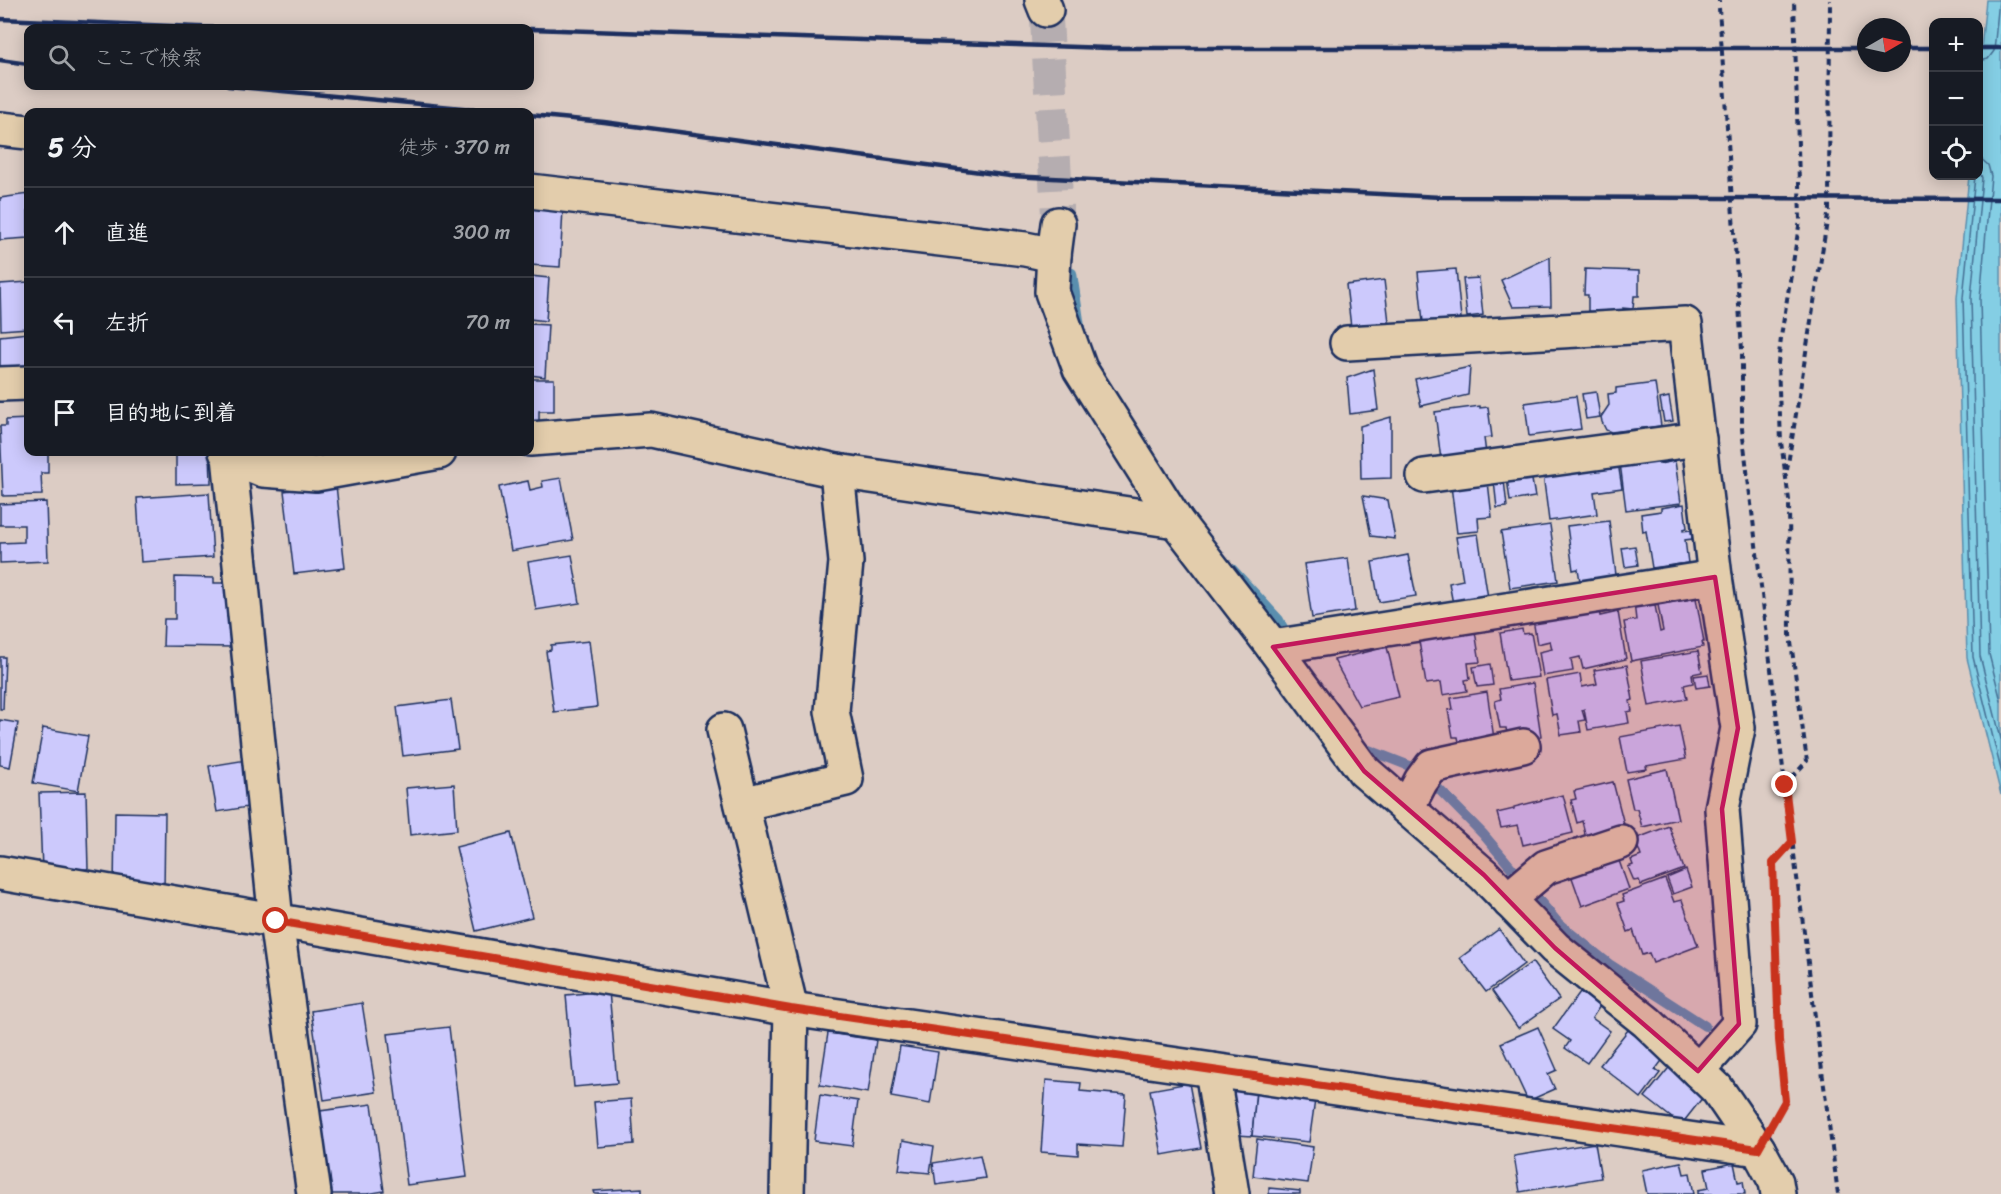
<!DOCTYPE html>
<html lang="ja">
<meta charset="utf-8">
<style>
body{margin:0;font-family:Sriracha,"Klee One",sans-serif;background:#20242c;color:#f1f3f6}
.controls{position:absolute;right:18px;top:18px;display:grid;overflow:hidden;border-radius:12px;box-shadow:0 3px 15px #0003}
.controls button{width:54px;height:54px;display:grid;place-items:center;padding:0;border:0;border-bottom:2px solid #363941;background:#171b24;color:#f1f3f6;font:30px sans-serif}
.compass{position:absolute;left:1857px;top:18px;width:54px;height:54px;border-radius:50%;background:#171b24;box-shadow:0 3px 15px #0003;rotate:81deg}
.stop{position:absolute;width:18px;height:18px;margin:-14px;border:4px solid #c8321e;border-radius:50%;background:#fff}
.stop.end{background:#c8321e;border-color:#fff;box-shadow:0 2px 6px #0008}
.list{margin:0;padding:0;list-style:none}
h2{display:flex;justify-content:space-between;align-items:center;height:78px;margin:0;padding:0 24px;font-size:26px}
h2 small{font-size:20px;font-weight:400;color:#9ea1a6}
.list li{display:grid;grid-template-columns:39px 1fr auto;gap:18px;align-items:center;box-sizing:border-box;height:90px;padding:0 24px;border-top:2px solid #363941}
.list b{display:block;font-size:22px;white-space:nowrap}
.list em{font-size:20px;font-style:normal;color:#9ea1a6}
.icon{flex:none;width:33px;height:33px;fill:none;stroke:currentColor;stroke-width:2;stroke-linecap:round;stroke-linejoin:round}
.map{position:relative;flex:none;width:2001px;height:1194px;overflow:hidden}
.search{position:absolute;background:#171b24;box-shadow:0 3px 15px #0003;left:24px;top:24px;width:510px;height:66px;display:flex;align-items:center;gap:15px;box-sizing:border-box;padding:0 21px;border-radius:12px;color:#9ea1a6;font-size:22px}
.panel{position:absolute;background:#171b24;box-shadow:0 3px 15px #0003;left:24px;top:108px;width:510px;height:348px;border-radius:12px}
.map>svg:first-child{display:block}
.water{fill:#84cee4;stroke:#5a8eae;stroke-width:1.5}
.lines{fill:none;stroke-linecap:round;stroke-linejoin:round}
.shore{stroke:#456f94;stroke-width:1.5}
.stream{stroke:#5a8eae;stroke-width:10}
.building{fill:#ccc9fc;stroke:#1b2f5e;stroke-width:1.5}
.minor-tunnel{stroke:#b5adb0;stroke-width:33;stroke-dasharray:33 16;stroke-linecap:butt}
.minor-casing{stroke:#1b2f5e;stroke-width:38}
.path{stroke:#1b2f5e;stroke-width:4;stroke-dasharray:6 4.5;stroke-linecap:butt}
.minor{stroke:#e3cdac;stroke-width:33}
.rail{stroke:#1b2f5e;stroke-width:4.5}
.route{stroke:#c8321e;stroke-width:8}
.marked{fill:#c2185b;fill-opacity:0.2;stroke:#c2185b;stroke-width:4.5;stroke-linejoin:round}
</style>
<div class="map">
<svg width="2001" height="1194" viewBox="0 0 2001 1194">
<rect width="100%" height="100%" fill="#dcccc4"/>
<filter id="ink" filterUnits="userSpaceOnUse"><feTurbulence type="fractalNoise" baseFrequency=".0167" numOctaves="2"/><feDisplacementMap in="SourceGraphic" scale="12" xChannelSelector="R" yChannelSelector="G"/><feConvolveMatrix kernelMatrix="1 2 1 2 8 2 1 2 1" color-interpolation-filters="sRGB"/></filter>
<g filter="url(#ink)">
<!-- water -->
<path class="water" d="M1986,0H2001V795L1967,658L1957,298L1969,176H1978V77Z"/>
<g class="lines">
<!-- shore -->
<g class="shore">
<path d="M1978,61L1988,59L1994,51L1999,0"/>
<path d="M1978,156L1988,165L1991,176L1980,299L1989,654L2001,701"/>
<path d="M1978,167L1982,178L1971,298L1980,656L2001,739"/>
<path d="M1975,176L1963,298L1973,657L2001,770"/>
</g>
<!-- stream -->
<g class="stream">
<path d="M1072,273L1080,327"/>
<path d="M1232,569L1279,620L1290,641"/>
<path d="M1359,744L1366,749L1420,770L1483,834L1559,924L1609,964L1705,1026"/>
</g>
</g>
<!-- building -->
<g class="building">
<path d="M28,194V238L0,240V198Z"/>
<path d="M530,206L563,208L560,267L530,265Z"/>
<path d="M1550,257L1551,306L1513,307L1501,280Z"/>
<path d="M1456,269L1461,318L1423,322L1418,272Z"/>
<path d="M1585,269L1639,271V296H1634L1633,309L1623,308L1624,312L1588,311V295H1584Z"/>
<path d="M530,276L549,278L546,321L530,319Z"/>
<path d="M1479,278L1483,315L1467,317L1463,279Z"/>
<path d="M1384,280L1389,322L1351,327L1346,285Z"/>
<path d="M28,282V328L1,330L0,284Z"/>
<path d="M530,324L548,325L545,377L530,375Z"/>
<path d="M28,333V366L0,369V336Z"/>
<path d="M1470,367L1468,395L1421,406L1415,379Z"/>
<path d="M1373,369L1378,410L1350,414L1347,378Z"/>
<path d="M530,379H554V411H539V424H530Z"/>
<path d="M1655,383L1661,426L1611,432L1606,430L1602,422L1601,417L1609,405L1608,394L1616,393V388Z"/>
<path d="M1596,392L1600,417L1586,419L1582,394Z"/>
<path d="M1576,396L1581,429L1529,436L1525,403Z"/>
<path d="M1669,397L1673,421L1664,422L1660,399Z"/>
<path d="M1480,406V408L1488,407L1492,437L1484,438L1486,454L1441,460L1435,412Z"/>
<path d="M1391,417V478L1361,479L1360,426Z"/>
<path d="M28,419V452H48V473H41L42,495L3,496L0,426H6V420Z"/>
<path d="M163,452H210L211,483L176,484V453H163Z"/>
<path d="M1659,458V464L1675,461L1681,503L1626,510L1620,463Z"/>
<path d="M1618,463L1622,488L1594,492L1597,514L1549,521L1543,474Z"/>
<path d="M1531,474L1535,497L1510,501L1507,478Z"/>
<path d="M561,478L573,540L511,551L499,487L528,481L530,490L543,487L542,481Z"/>
<path d="M1504,480L1507,507L1497,508L1494,481Z"/>
<path d="M1488,482L1492,517L1478,518L1479,531L1457,533L1451,486Z"/>
<path d="M336,485L345,568L294,574L284,491Z"/>
<path d="M209,493L213,557L141,562L137,498Z"/>
<path d="M1363,496L1388,500L1395,539L1371,536Z"/>
<path d="M46,502L48,561L0,563V543L24,542V525H0V504Z"/>
<path d="M1684,504L1687,528L1683,529V531L1691,530L1692,539L1685,540L1688,563L1652,568L1646,531L1643,532L1641,514L1661,511V508Z"/>
<path d="M1609,521L1616,575L1580,581L1578,569L1573,570L1567,526Z"/>
<path d="M1550,525L1558,581L1510,588L1501,532Z"/>
<path d="M1478,534L1488,598L1453,604L1449,583L1463,580L1456,537Z"/>
<path d="M1635,546L1638,565L1625,567L1622,548Z"/>
<path d="M572,555L580,603L536,610L528,562Z"/>
<path d="M1408,555L1416,596L1379,602L1372,562Z"/>
<path d="M1348,558L1355,611L1312,618L1304,564Z"/>
<path d="M175,577L214,578V583H228L227,617L233,622V647L163,646L164,619H175Z"/>
<path d="M1696,598L1704,642H1702L1703,647L1631,661L1624,622L1636,620L1634,603L1654,600L1660,632L1663,631L1658,605Z"/>
<path d="M1598,603L1600,616L1618,612L1626,659L1583,669L1580,657L1571,659L1573,671L1543,676L1539,652L1552,649L1550,641L1537,644L1533,619Z"/>
<path d="M1474,625L1480,662L1468,663L1470,679L1465,680L1467,691L1443,695L1441,682L1426,684L1419,641L1434,638L1433,634Z"/>
<path d="M1522,629L1523,634L1531,633L1539,677L1508,681L1500,633Z"/>
<path d="M589,641L597,707L554,712L546,651L551,650V645Z"/>
<path d="M1387,647L1399,697L1359,706L1334,660Z"/>
<path d="M1698,651L1702,672L1692,674L1693,683L1684,685L1687,699L1649,706L1641,661Z"/>
<path d="M0,657H5L3,709H0Z"/>
<path d="M1490,664L1493,685L1477,687L1473,667Z"/>
<path d="M1627,665L1633,700L1630,701L1632,711L1627,712L1629,723L1588,730L1584,709L1582,710L1585,720L1579,721L1581,732L1561,735L1557,714L1552,715L1546,680L1580,674L1582,687L1597,684L1594,670Z"/>
<path d="M1708,674L1710,686L1696,688L1694,676Z"/>
<path d="M1533,683L1541,736L1521,740L1508,738L1506,728H1500L1495,701L1501,699L1499,689Z"/>
<path d="M1487,692L1495,745L1460,747L1458,737H1453L1448,710L1453,709L1451,698Z"/>
<path d="M451,700L458,749L403,756L397,707Z"/>
<path d="M0,720L18,723L10,767L0,765Z"/>
<path d="M1679,726L1686,759L1646,766L1647,769L1627,772L1620,737Z"/>
<path d="M43,728L88,736L78,791L33,783Z"/>
<path d="M246,760L254,806L217,812L209,766Z"/>
<path d="M1667,769L1678,819L1642,827L1637,809H1633L1626,779Z"/>
<path d="M1613,782L1626,832L1587,842L1582,821L1577,823L1571,800L1576,799L1574,791Z"/>
<path d="M454,784L457,830L410,835L406,788Z"/>
<path d="M86,792L88,869H42L39,793Z"/>
<path d="M1563,795L1573,833L1523,845L1518,825L1501,828L1497,813L1514,809V807Z"/>
<path d="M115,812L165,813L164,892L114,891Z"/>
<path d="M1669,826L1684,869L1641,885L1639,880L1634,881L1628,867L1633,865L1631,860L1641,856L1635,839Z"/>
<path d="M511,833L532,917L476,931L456,847Z"/>
<path d="M1617,855L1629,889L1582,906L1570,872Z"/>
<path d="M1686,870L1692,887L1673,894L1667,878Z"/>
<path d="M1665,879L1674,902L1682,900L1698,946L1653,963L1649,953L1642,955L1633,930L1628,932L1618,903L1624,901L1622,895Z"/>
<path d="M1499,929L1524,964L1486,992L1460,958Z"/>
<path d="M1532,962L1559,999L1518,1028L1492,991Z"/>
<path d="M609,991L617,1083L574,1087L566,995Z"/>
<path d="M1580,992L1600,1006L1592,1018L1610,1031L1587,1063L1565,1048L1570,1041L1553,1029Z"/>
<path d="M362,1003L376,1092L324,1100L311,1011Z"/>
<path d="M449,1027L467,1177L407,1185L388,1034Z"/>
<path d="M1538,1027L1557,1070L1548,1074L1555,1089L1528,1101L1501,1043Z"/>
<path d="M1628,1030L1664,1058L1655,1070L1660,1073L1641,1098L1600,1065Z"/>
<path d="M828,1033L876,1040L868,1093L820,1085Z"/>
<path d="M900,1046L938,1052L930,1104L891,1097Z"/>
<path d="M1672,1064L1707,1092L1681,1125L1645,1097Z"/>
<path d="M1046,1080L1081,1083L1080,1091L1126,1095L1122,1147L1078,1144V1155L1041,1152Z"/>
<path d="M1189,1083L1201,1148L1162,1155L1150,1090Z"/>
<path d="M1226,1089L1256,1091L1252,1136L1222,1134Z"/>
<path d="M1256,1091L1315,1100L1309,1142L1252,1136Z"/>
<path d="M820,1095L858,1101L852,1146L814,1141Z"/>
<path d="M631,1099L634,1144L598,1147L594,1102Z"/>
<path d="M372,1104L384,1191L367,1194H332L320,1111Z"/>
<path d="M1257,1139L1313,1147L1308,1183L1253,1176Z"/>
<path d="M903,1140L934,1146L930,1173L899,1170Z"/>
<path d="M1595,1143L1601,1178L1520,1192L1514,1156Z"/>
<path d="M980,1155L985,1178L936,1185L933,1163Z"/>
<path d="M1681,1162L1684,1174L1690,1173L1694,1194H1647L1642,1170Z"/>
<path d="M1734,1163L1738,1182L1743,1181L1745,1194H1698V1190L1709,1188L1705,1169Z"/>
<path d="M642,1188V1194H595L594,1191Z"/>
<path d="M1269,1188L1300,1191V1194H1269Z"/>
</g>
<g class="lines">
<!-- minor-tunnel -->
<path class="minor-tunnel" d="M1046,10L1058,224"/>
<!-- minor casing -->
<g class="minor-casing">
<g id="minor">
<path d="M1042,0L1046,10"/>
<path d="M0,129L28,132"/>
<path d="M530,191L1025,249L1054,255"/>
<path d="M1058,224L1054,255L1052,292L1080,369L1176,521L1273,647L1364,771L1484,875L1555,948L1647,1022L1717,1089L1758,1149"/>
<path d="M1347,343L1685,324L1715,577L1738,728L1722,809L1739,1024L1698,1071"/>
<path d="M0,384L28,383"/>
<path d="M530,439L651,430L837,471L1176,521"/>
<path d="M226,452L229,456L276,921L314,1194"/>
<path d="M229,456L263,470L316,474L439,452"/>
<path d="M1424,476L1699,439"/>
<path d="M1273,647L1715,577"/>
<path d="M724,730L791,1009L787,1194"/>
<path d="M742,804L846,779L832,711L846,562L837,471"/>
<path d="M1407,808L1421,781L1432,766L1523,746"/>
<path d="M0,873L791,1009L1758,1149L1776,1182L1778,1194"/>
<path d="M1510,902L1520,889L1546,867L1621,842"/>
<path d="M1212,1070L1232,1194"/>
</g>
</g>
<!-- path -->
<g class="path">
<path d="M1719,2V0"/>
<path d="M1719,8L1742,350V429L1785,785L1838,1194"/>
<path d="M1787,470L1829,209L1830,0"/>
<path d="M1785,785L1807,761L1790,635L1789,500L1781,442L1778,363L1782,330L1800,220L1794,0"/>
<path d="M1776,1116L1785,1101L1779,1040L1773,863L1792,843"/>
</g>
<!-- minor -->
<use href="#minor" class="minor"/>
<!-- rail -->
<g class="rail">
<path d="M0,19L223,28"/>
<path d="M530,29L1108,48H1866"/>
<path d="M1902,48H1934"/>
<path d="M1978,48H2001"/>
<path d="M0,60L28,64"/>
<path d="M228,86L505,112"/>
<path d="M530,115L604,122L1010,176L1441,197L2001,199"/>
</g>
</g>
</g>
<g class="lines" filter="url(#ink)">
<!-- route -->
<path class="route" d="M276,921L791,1009L1758,1149L1785,1101L1779,1040L1773,863L1792,842L1785,785"/>
</g>
<!-- marked area -->
<path class="marked" d="M1715,577L1738,728L1722,809L1739,1024L1698,1071L1555,948L1484,875L1364,771L1273,647Z"/>
</svg>
<div class="controls">
<button>+</button>
<button>−</button>
<button><svg class="icon" aria-label="locate" viewBox="0 0 24 24"><circle cx="12" cy="12" r="6"/><path d="M12 2v4M12 18v4M2 12h4M18 12h4"/></svg></button>
</div>
<svg class="compass" viewBox="-18 -18 36 36"><path d="M0-13l5 13h-10z" fill="#e53935"/><path d="M0 13l5-13h-10z" fill="#9ea1a6"/></svg>
<div class="stop" style="left:276px;top:921px"></div>
<div class="stop end" style="left:1785px;top:785px"></div>
<div class="search"><svg class="icon" aria-label="search" viewBox="0 0 24 24"><circle cx="10" cy="10" r="6"/><path d="M15 15l6 6"/></svg>ここで検索</div>
<section class="panel">
<h2>5 分<small>徒歩 · 370 m</small></h2>
<ul class="list">
<li><svg class="icon" aria-label="ahead" viewBox="0 0 24 24"><path d="M12 20V5M6 11l6-6 6 6"/></svg><div><b>直進</b></div><em>300 m</em></li>
<li><svg class="icon" aria-label="left" viewBox="0 0 24 24"><path d="M17 20v-9H6M10 6l-5 5 5 5"/></svg><div><b>左折</b></div><em>70 m</em></li>
<li><svg class="icon" aria-label="arrive" viewBox="0 0 24 24"><path d="M6 21V4h12l-3 4 3 4H6"/></svg><div><b>目的地に到着</b></div></li>
</ul>
</section>
</div>
